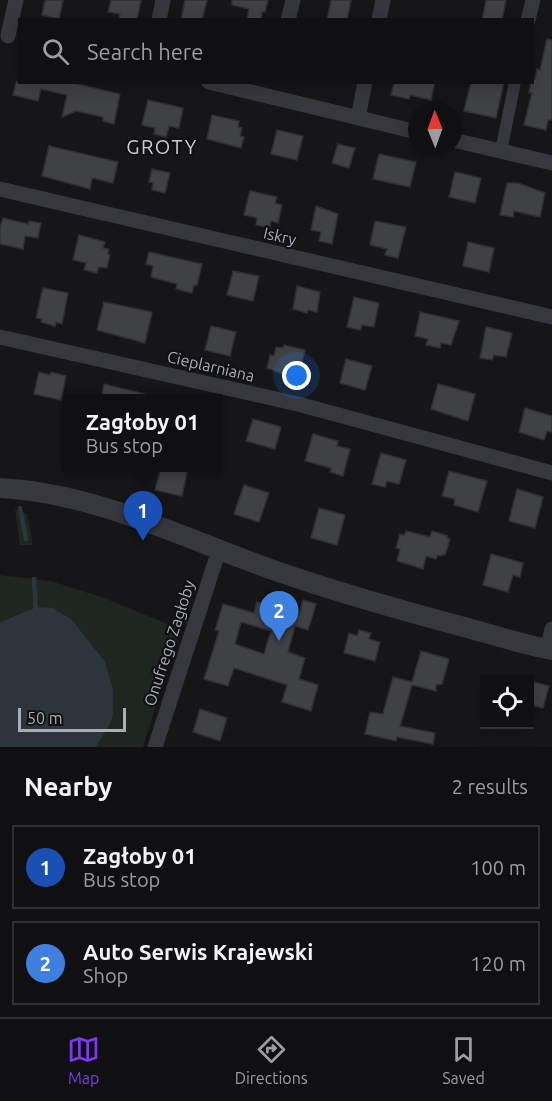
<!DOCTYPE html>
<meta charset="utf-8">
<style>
body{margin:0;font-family:Ubuntu,sans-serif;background:#19191b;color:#f1f3f6}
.controls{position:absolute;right:18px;bottom:18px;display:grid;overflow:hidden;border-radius:0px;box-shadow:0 3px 15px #0003}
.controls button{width:54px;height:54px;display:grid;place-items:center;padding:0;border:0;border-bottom:2px solid #303032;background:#101012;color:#f1f3f6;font:30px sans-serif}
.compass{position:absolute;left:408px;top:102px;width:54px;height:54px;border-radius:50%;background:#101012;box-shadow:0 3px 15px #0003;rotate:359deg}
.scale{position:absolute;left:18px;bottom:15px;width:108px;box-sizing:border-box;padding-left:6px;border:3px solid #a8adb8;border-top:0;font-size:16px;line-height:21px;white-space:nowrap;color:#a8adb8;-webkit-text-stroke:4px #111113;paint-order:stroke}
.you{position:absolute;left:297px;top:376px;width:21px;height:21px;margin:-15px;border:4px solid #fff;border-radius:50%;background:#1a73e8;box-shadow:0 0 0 9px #1a73e833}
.badge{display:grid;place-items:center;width:39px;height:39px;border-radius:50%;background:#7c3aed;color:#fff;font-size:20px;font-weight:700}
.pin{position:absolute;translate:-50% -50px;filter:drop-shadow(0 2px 3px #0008)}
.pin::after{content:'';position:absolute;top:32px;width:21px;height:18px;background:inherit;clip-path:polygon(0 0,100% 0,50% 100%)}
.popup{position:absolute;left:63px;top:394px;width:159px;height:78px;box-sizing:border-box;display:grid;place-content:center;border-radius:0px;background:#101012;filter:drop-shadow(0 2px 4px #0005);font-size:20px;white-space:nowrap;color:#9c9d9f}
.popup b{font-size:22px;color:#f1f3f6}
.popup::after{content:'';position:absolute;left:50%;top:100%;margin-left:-12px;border:12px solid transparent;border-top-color:#101012}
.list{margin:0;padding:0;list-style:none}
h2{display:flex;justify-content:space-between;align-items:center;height:78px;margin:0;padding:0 24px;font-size:26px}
h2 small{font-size:20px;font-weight:400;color:#9c9d9f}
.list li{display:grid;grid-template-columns:39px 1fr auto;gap:18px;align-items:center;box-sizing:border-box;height:84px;margin:0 12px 12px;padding:0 12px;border:2px solid #303032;border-radius:0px}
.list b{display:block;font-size:22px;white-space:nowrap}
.list p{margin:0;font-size:20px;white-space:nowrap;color:#9c9d9f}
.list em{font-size:20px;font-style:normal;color:#9c9d9f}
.icon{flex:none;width:33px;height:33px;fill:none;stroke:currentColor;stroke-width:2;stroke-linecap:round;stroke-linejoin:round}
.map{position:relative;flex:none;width:552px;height:747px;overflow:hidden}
.search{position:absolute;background:#101012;box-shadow:0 3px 15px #0003;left:18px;right:18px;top:18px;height:66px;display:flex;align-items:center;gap:15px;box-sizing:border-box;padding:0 21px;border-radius:0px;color:#9c9d9f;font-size:22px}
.sheet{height:270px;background:#101012}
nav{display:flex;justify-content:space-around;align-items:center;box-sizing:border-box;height:84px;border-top:2px solid #303032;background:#101012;font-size:16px;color:#9c9d9f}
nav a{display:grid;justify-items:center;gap:3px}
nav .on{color:#7c3aed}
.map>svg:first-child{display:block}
.green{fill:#1e261f}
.water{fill:#2c353c}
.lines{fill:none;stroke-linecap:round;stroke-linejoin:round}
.stream{stroke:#2c353c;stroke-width:4.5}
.building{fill:#404145;stroke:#303034;stroke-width:1.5;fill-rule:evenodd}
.pedestrian{stroke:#37383d;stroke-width:12}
.minor{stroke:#37383d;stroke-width:15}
.tertiary{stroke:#37383d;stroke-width:20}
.labels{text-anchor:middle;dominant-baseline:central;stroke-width:4.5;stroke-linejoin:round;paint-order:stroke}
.street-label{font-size:16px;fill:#a8adb8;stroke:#111113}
.quarter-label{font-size:20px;letter-spacing:1.5px;fill:#c9ccd4;stroke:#111113}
</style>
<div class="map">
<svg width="552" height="747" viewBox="0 0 552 747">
<rect width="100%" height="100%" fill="#161618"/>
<!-- green -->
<g class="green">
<path d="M15,509L27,514L33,545H20Z"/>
<path d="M0,575L51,581L104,598L180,629L143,747H96L110,724L113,699V689L105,662L37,607L0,622Z"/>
</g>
<!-- water -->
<path class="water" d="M37,607L53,608L72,620L105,662L113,689V714L110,724L96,747H0V622Z"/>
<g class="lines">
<!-- stream -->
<g class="stream">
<path d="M20,508L26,539"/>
<path d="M34,579L36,612"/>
</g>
</g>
<!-- building -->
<g class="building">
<path d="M45,0H63L59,19L42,15Z"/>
<path d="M111,0H141L137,20H119L120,14L108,12Z"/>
<path d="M185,0H207L202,20H181Z"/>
<path d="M232,0H268L265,12H262L261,20H247L249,9L232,5Z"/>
<path d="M331,0H351L347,20H327Z"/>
<path d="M486,0H506L502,20H482Z"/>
<path d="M547,39L552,40V120H548L546,130L524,125L532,93H529L531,82H532V78L535,79L537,69L540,70Z"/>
<path d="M16,82H69L120,94L114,124L103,121V117L76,111L62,117L67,95L41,89L38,101L13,95Z"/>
<path d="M394,82H435L431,100L410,95L409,99L391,95Z"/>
<path d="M471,82H504L496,118L464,111Z"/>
<path d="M148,100L183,108L179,128L169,126L166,137L154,134L155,128L142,125Z"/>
<path d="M212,115L239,121L238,127L242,128L240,136L244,137L241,148L207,139Z"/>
<path d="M277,130L303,136L297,160L271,154Z"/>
<path d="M338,144L355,148L349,168L332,163Z"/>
<path d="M49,146L118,162L113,183L92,178L90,189L42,176Z"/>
<path d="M379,154L416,162L410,187L373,179Z"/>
<path d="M152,169L170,173L165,193L152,190L153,183L149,182Z"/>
<path d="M455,172L481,178L475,203L449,197Z"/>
<path d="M507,183H518L545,193L540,217L514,211L513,217L500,215Z"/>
<path d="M250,191L277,197L275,203L282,205L278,223L271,221L270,228L256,225L257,218L244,215Z"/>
<path d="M316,206L338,214L332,244L319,241L321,232L311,230Z"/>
<path d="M3,218L28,224L29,221L41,223L38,238L25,236L23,249L0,244V227Z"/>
<path d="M375,221L406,227L398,258L385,255L387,249L370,245Z"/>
<path d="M79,235L105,242L103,248L109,249L108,254L110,255L107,268L99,267L97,273L84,270L86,263L73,260Z"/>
<path d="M468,242L494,248L489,272L463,266Z"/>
<path d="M149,252L202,264L197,285H194L192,293L176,289L177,284L151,277L153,266L146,264Z"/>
<path d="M233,271L259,276L253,301L227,295Z"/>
<path d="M297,286L320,292L317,312L308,310L307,313L293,309Z"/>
<path d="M43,288L68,293L62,324L56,322L55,326L41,322L42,319L36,318Z"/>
<path d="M354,297L379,303L374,327L362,325L360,330L347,327Z"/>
<path d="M104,302L152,312L145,343L97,330Z"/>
<path d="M420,312L459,321L451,345L441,343L440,348L426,345L428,339L415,336Z"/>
<path d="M211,326L236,332L230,356L205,350Z"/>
<path d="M486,327L512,333L506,357L494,355L492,360L480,358Z"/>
<path d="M284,345L305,350L301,365L292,362L288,376L267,368L270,355L274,356L276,347L283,348Z"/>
<path d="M346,359L372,366L365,390L340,383Z"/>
<path d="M39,372L50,375L51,372L66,376L61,400L34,394Z"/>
<path d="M104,384L145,394L144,399H101Z"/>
<path d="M438,384L475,394L468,421L431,409Z"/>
<path d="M525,408L552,416V432L547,431L544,440L519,432Z"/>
<path d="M253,419L281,427L275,449L246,441Z"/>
<path d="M313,434L338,441L337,446L350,449L343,476L330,472L331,468L305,461Z"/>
<path d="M381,453L406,460L399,484L387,481L385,487L372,484Z"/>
<path d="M161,468H188L182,496L155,490Z"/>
<path d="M449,471L487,481L478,512L454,505L455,499L442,496Z"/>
<path d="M244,485L269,493L259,522L234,514Z"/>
<path d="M517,489L543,497L535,528L509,521Z"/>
<path d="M319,508L345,515L337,545L311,538Z"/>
<path d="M406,531L430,537L432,531L448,536L447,538L450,539L445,555L443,554L442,556L437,555L436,559L426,556L423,569L397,561L400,549L396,548L400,534L404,535Z"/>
<path d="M491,554L523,563L520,577L513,575L508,592L483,585Z"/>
<path d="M303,600L316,604L314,611L308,630L295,626L288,652L305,658L299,679L318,685L311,711L282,702L287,685L234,668L228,686L204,679L219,631L215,630L223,604L254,613L257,602L299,614ZM241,622L271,631L264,654L235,644Z"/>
<path d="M359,630L371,633L369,639L380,642L375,661L344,653L349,633L357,636Z"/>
<path d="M421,651L449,659L444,677L442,684L436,685V691L412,685L400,726L435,733L433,744L397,737L396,741L365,734L370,712L383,714L393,677L412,682Z"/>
<path d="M530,681L549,686L543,708L530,705Z"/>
<path d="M200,709L227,718L220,741L193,732Z"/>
</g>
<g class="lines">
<!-- pedestrian -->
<path class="pedestrian" d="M501,151L515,82"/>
<!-- minor -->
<g class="minor">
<path d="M159,20L163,0"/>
<path d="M288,20L293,0"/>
<path d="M379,20L383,0"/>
<path d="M528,20L533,0"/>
<path d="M8,36L16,0"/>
<path d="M209,82L417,132"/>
<path d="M358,118L365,82"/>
<path d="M453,140L552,163"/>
<path d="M0,189L552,317"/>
<path d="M0,337L298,404L552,473"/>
<path d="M547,649L552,629"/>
<path d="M155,747L219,550"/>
</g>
<!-- tertiary -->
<path class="tertiary" d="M0,488C96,493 183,538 273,570C336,592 400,610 464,627C493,635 522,644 552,650"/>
</g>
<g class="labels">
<!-- street labels -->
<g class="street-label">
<text transform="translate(280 236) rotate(13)">Iskry</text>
<text transform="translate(211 366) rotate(13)">Cieplarniana</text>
<text transform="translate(169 643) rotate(-72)">Onufrego Zagłoby</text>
</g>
<!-- quarter labels -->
<g class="quarter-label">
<text x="162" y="146">GROTY</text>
</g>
</g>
</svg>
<div class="controls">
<button><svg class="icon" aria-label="locate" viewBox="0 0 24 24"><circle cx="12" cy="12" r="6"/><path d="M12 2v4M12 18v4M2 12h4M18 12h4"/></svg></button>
</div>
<svg class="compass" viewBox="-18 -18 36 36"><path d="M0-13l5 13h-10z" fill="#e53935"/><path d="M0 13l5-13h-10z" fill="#9c9d9f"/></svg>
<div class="scale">50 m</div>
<div class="you"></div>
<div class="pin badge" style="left:143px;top:541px;background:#1a4fb4">1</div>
<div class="popup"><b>Zagłoby 01</b>Bus stop</div>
<div class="pin badge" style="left:279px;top:641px;background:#3f7fe0">2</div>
<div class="search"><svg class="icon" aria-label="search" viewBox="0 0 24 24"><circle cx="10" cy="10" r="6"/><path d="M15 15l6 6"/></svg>Search here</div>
</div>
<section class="sheet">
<h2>Nearby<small>2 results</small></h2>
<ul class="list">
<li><span class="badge" style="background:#1a4fb4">1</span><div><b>Zagłoby 01</b><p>Bus stop</p></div><em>100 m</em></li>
<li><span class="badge" style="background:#3f7fe0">2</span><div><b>Auto Serwis Krajewski</b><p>Shop</p></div><em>120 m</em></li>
</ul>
</section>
<nav>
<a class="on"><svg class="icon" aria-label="map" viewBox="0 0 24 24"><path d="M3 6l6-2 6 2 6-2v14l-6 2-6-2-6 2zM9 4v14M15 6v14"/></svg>Map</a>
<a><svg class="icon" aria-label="directions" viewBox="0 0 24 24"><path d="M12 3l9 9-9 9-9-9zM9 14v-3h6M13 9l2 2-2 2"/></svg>Directions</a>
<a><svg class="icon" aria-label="saved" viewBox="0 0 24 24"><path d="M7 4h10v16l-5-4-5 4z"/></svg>Saved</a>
</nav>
